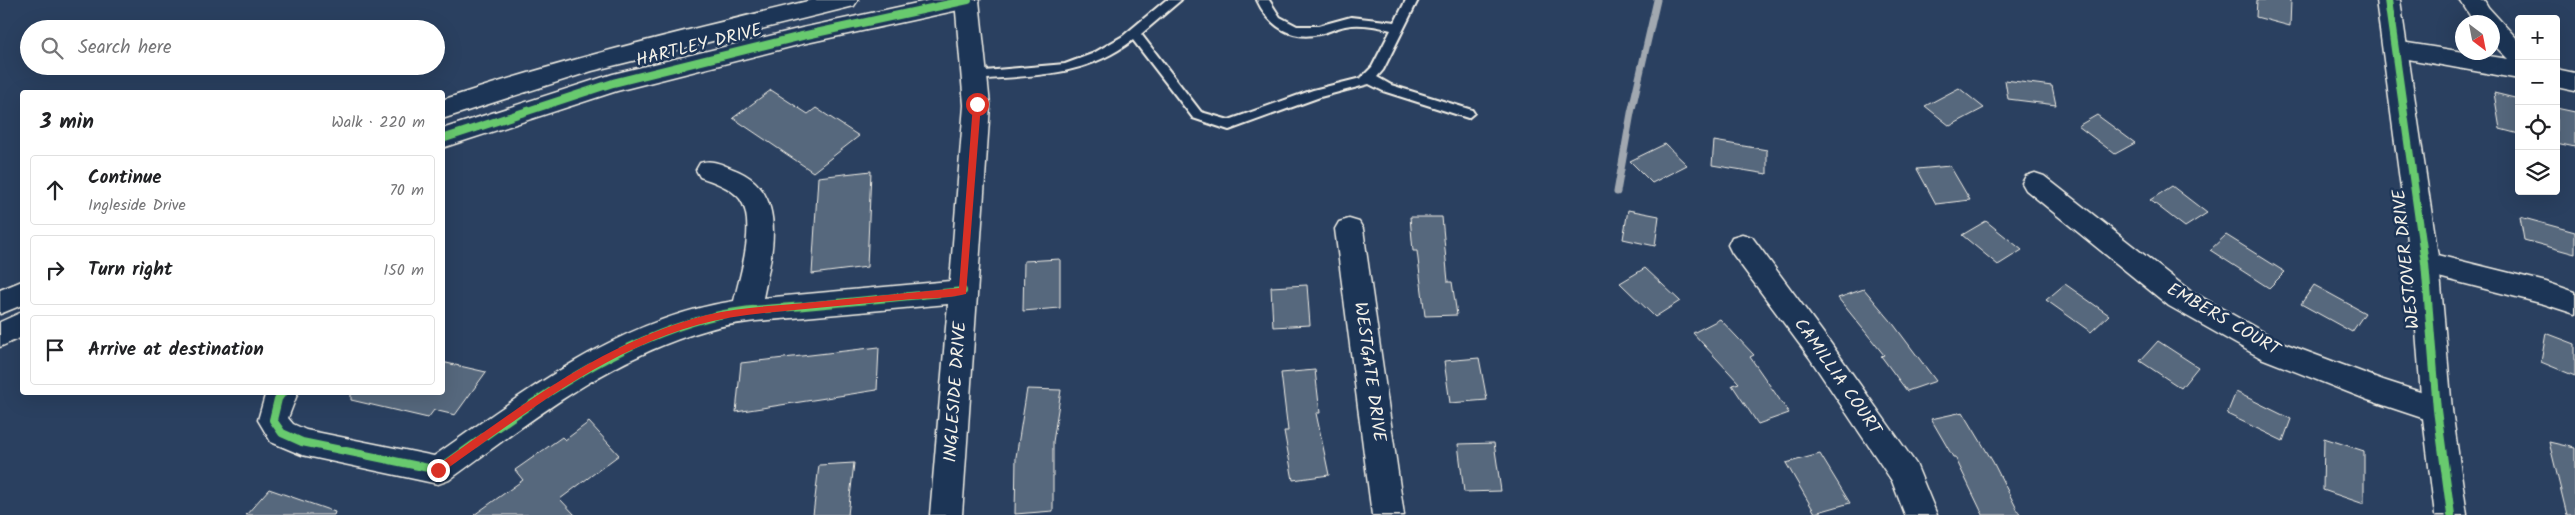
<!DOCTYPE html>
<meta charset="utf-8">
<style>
body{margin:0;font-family:Kalam,sans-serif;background:#f6f6f6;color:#202124}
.controls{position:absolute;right:15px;top:15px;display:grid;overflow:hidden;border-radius:5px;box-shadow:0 5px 20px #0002}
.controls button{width:45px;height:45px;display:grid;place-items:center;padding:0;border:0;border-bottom:1px solid #e0e0e0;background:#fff;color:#202124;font:25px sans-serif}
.compass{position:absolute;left:2455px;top:15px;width:45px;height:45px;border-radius:50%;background:#fff;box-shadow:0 5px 20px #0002;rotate:148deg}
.stop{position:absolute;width:15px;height:15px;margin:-11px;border:4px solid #d93025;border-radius:50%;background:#fff}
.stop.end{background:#d93025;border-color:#fff;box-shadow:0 1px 5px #0008}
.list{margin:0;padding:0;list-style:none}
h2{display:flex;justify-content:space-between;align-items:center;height:65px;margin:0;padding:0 20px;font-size:21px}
h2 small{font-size:16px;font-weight:400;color:#757577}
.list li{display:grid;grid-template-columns:32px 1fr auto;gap:15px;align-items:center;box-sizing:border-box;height:70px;margin:0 10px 10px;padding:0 10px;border:1px solid #e0e0e0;border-radius:5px}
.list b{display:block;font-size:19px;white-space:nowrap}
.list p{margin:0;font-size:16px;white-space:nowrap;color:#757577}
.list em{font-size:16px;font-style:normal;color:#757577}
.icon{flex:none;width:28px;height:28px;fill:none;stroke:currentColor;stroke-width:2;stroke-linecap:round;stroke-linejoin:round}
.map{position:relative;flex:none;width:2575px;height:515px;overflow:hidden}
.search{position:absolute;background:#fff;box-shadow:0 5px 20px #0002;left:20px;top:20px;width:425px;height:55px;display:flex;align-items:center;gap:12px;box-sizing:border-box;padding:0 18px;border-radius:28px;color:#757577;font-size:19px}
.panel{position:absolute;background:#fff;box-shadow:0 5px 20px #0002;left:20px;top:90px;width:425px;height:305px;border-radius:5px}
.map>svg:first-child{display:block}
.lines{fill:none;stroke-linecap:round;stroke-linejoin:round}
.stream{stroke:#a1a8b0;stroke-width:7}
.building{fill:#56677d;stroke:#f4f1e8}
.lane-casing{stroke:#f4f1e8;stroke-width:4}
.street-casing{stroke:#f4f1e8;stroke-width:3}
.secondary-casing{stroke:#f4f1e8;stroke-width:3}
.lane{fill:#1d3557;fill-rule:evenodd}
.street{fill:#1d3557;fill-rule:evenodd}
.secondary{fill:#1d3557;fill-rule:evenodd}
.cycleway-casing{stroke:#1d3557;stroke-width:11}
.cycleway{stroke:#67ca6e;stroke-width:8}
.route{fill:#d93025}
.labels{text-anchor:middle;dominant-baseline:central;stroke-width:5;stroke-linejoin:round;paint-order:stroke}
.street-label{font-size:18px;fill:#f4f1e8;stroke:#1d3557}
</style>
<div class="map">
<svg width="2575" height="515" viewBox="0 0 2575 515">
<rect width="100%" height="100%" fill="#2a4060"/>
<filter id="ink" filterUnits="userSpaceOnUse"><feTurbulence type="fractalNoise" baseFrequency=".02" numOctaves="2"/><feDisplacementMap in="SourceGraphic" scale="10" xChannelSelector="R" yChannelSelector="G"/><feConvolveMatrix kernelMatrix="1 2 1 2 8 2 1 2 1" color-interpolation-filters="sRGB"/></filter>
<g filter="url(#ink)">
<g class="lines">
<!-- stream -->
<path class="stream" d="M1617,192L1631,113L1657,0"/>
</g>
<!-- building -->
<g class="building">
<path d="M2257,0H2291L2290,26L2256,17Z"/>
<path d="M2005,80L2052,86L2056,105L2008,99Z"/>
<path d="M1959,88L1984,108L1950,126L1925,106Z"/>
<path d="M771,90L808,114L816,108L859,136L813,172L733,118Z"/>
<path d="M2494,93L2519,99V134L2500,129Z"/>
<path d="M2556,108L2575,112V147L2556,143Z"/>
<path d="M2097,115L2135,143L2115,154L2078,126Z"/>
<path d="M1714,141L1767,150V174L1712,165Z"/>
<path d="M1665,144L1687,165L1652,183L1630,161Z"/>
<path d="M1950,166L1970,200L1936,204L1917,169Z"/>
<path d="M871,171L867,267L812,274L818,177Z"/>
<path d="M2172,186L2207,213L2185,227L2150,200Z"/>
<path d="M1628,210L1659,216L1655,246L1623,239Z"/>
<path d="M1410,217H1442L1448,282H1452L1457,315L1425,316L1417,251H1413Z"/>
<path d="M2520,217L2575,232V254L2524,240Z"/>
<path d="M1986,221L2022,250L1998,265L1962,235Z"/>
<path d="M2226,235L2285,272L2269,288L2210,250Z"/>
<path d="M1060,259V308L1023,311L1024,261Z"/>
<path d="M1645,268L1680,301L1655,317L1620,283Z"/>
<path d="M2065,284L2109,315L2091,332L2046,300Z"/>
<path d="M1307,285L1310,325L1273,327L1271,287Z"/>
<path d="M2314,285L2365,313L2352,332L2301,304Z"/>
<path d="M1864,289L1891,321L1936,381L1907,391L1881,356L1884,355L1838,298Z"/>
<path d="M1720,319L1754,355L1750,357L1789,413L1758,424L1732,385L1739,383L1693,333Z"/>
<path d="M2546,333L2575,344V376L2541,362Z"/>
<path d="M2158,341L2198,367L2181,388L2140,361Z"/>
<path d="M879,347L877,390L736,412L741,363Z"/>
<path d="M1479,358L1487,400L1450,403L1444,361Z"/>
<path d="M442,362L486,372L455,415L434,410L428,418L351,400V392H442Z"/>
<path d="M1315,370L1320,413H1316L1329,475L1293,480L1284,431H1288L1281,373Z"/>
<path d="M1027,389L1061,390L1053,442V511L1015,514L1016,457Z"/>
<path d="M2236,392L2291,419L2283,441L2227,414Z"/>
<path d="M1963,412L1993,462L2020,515H1983L1955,457H1953L1931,419Z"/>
<path d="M589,422L619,455L560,499L575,515H474L523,480L515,470L562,437L565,440Z"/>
<path d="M2324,438L2364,451V504L2323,490Z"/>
<path d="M2549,442L2575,448V515H2567Z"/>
<path d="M1494,443L1501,491L1464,492L1458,444Z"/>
<path d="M1820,454L1850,503L1815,513L1786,463Z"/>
<path d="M854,463L848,515H813L819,465Z"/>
<path d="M269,489L335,512L334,515H246Z"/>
</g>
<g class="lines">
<!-- lane casing -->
<g class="lane-casing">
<path id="lane" d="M1166,0H1181L1141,34L1201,112L1229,120L1313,90L1361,78L1372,67L1391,30C1376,26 1360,23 1345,26C1336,28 1328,32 1319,34C1291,41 1268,25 1257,0H1269L1280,17L1297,26H1318L1351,17L1395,22L1406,0H1418L1383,70L1377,77L1391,85L1472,110L1474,113L1468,118L1383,91L1369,84L1320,97L1229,130L1193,118L1133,40C1084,78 1032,75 974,80L968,76L974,72L1065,64L1092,54L1123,36Z"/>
</g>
<!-- street casing -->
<g class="street-casing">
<g id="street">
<path d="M955,0H979L990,105L962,515H930L948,304C900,308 852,313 804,317C772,320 738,321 707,330C610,357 529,422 449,480L438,484L302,455L271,442L258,420L266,392H298L288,418L293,424L306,430L434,456C525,392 621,318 734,301C740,276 757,222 740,199C730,187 714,182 700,177L696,170L700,163C712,159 721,164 733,169C790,190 772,253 763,298L950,281L964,105Z"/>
<path d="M2460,0H2484L2488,7L2519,41V79L2386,55L2383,49L2386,43L2395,41L2508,59L2492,43V22H2474Z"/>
<path d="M2556,69L2575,73V91L2556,87Z"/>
<path d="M2035,173L2044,176L2189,290L2281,342L2383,380L2448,401L2452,410L2448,419L2437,423L2368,400L2261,358L2169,306L2026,190L2022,183L2026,176Z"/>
<path d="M1349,219L1359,222L1363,229L1404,515H1372L1335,229L1339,222Z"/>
<path d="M1742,234L1752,237L1829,341L1916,464L1937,515H1905L1892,481L1809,357L1732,253L1728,245L1732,237Z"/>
<path d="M2425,252L2546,282L2575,292V314L2544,304L2415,271L2411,263L2415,255Z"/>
</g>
</g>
<!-- secondary casing -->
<g class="secondary-casing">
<g id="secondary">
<path d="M812,0H858L854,6L846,8L592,71L442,119V100C564,59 688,30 812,0Z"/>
<path d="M931,0H980L976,6L968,8L802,44L617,91L442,148V129L613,74L802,28Z"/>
<path d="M2376,0H2400L2439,263L2452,410L2467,515H2435L2422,410L2411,263Z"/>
<path d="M22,281V305L0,314V290Z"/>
<path d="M22,312V337L0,347V322Z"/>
</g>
</g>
<!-- lane -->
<use href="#lane" class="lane"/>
<!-- street -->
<use href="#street" class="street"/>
<!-- secondary -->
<use href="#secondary" class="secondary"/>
<!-- cycleway casing -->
<g class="cycleway-casing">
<g id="cycleway">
<path d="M2388,0L2425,263L2437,410L2451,515"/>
<path d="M442,139L613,83L802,36L968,0"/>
<path d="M283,392L278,399L273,420L282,433L302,442L438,470C522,410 606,345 707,318C739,309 772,309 805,306C857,301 910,296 963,291"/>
</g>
</g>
<!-- cycleway -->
<use href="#cycleway" class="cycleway"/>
</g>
</g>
<!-- route -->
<path class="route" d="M977,102L981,104L966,294C947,299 923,298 902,300C851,305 799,309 747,315C630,329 535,407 441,473H435V467C520,407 604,341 707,315C739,307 773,306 805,303C856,298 908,293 959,288L973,104Z"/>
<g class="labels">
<!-- street labels -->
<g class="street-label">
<text transform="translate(699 46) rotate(-14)">HARTLEY DRIVE</text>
<text transform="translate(2407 259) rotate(-96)">WESTOVER DRIVE</text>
<text transform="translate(2223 320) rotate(30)">EMBERS COURT</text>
<text transform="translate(1369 372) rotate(82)">WESTGATE DRIVE</text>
<text transform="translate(1837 377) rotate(55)">CAMILLIA COURT</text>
<text transform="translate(956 392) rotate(-86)">INGLESIDE DRIVE</text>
</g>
</g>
</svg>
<div class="controls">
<button>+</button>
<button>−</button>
<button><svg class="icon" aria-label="locate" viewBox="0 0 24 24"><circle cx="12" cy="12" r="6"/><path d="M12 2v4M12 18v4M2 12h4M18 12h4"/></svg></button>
<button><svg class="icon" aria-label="layers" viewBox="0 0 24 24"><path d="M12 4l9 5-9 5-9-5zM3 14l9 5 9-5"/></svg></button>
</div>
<svg class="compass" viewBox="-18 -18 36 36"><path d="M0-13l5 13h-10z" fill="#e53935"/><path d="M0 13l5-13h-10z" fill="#757577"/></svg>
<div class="stop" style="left:977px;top:104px"></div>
<div class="stop end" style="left:438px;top:470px"></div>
<div class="search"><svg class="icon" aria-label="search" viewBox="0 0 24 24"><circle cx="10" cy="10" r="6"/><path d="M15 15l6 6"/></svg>Search here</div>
<section class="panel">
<h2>3 min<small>Walk · 220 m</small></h2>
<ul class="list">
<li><svg class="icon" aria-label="ahead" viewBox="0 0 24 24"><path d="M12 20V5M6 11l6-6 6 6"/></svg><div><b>Continue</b><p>Ingleside Drive</p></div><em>70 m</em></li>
<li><svg class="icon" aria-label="right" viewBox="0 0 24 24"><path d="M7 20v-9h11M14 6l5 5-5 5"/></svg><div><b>Turn right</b></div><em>150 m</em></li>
<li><svg class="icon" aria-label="arrive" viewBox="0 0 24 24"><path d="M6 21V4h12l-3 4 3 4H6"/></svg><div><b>Arrive at destination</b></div></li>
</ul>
</section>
</div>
